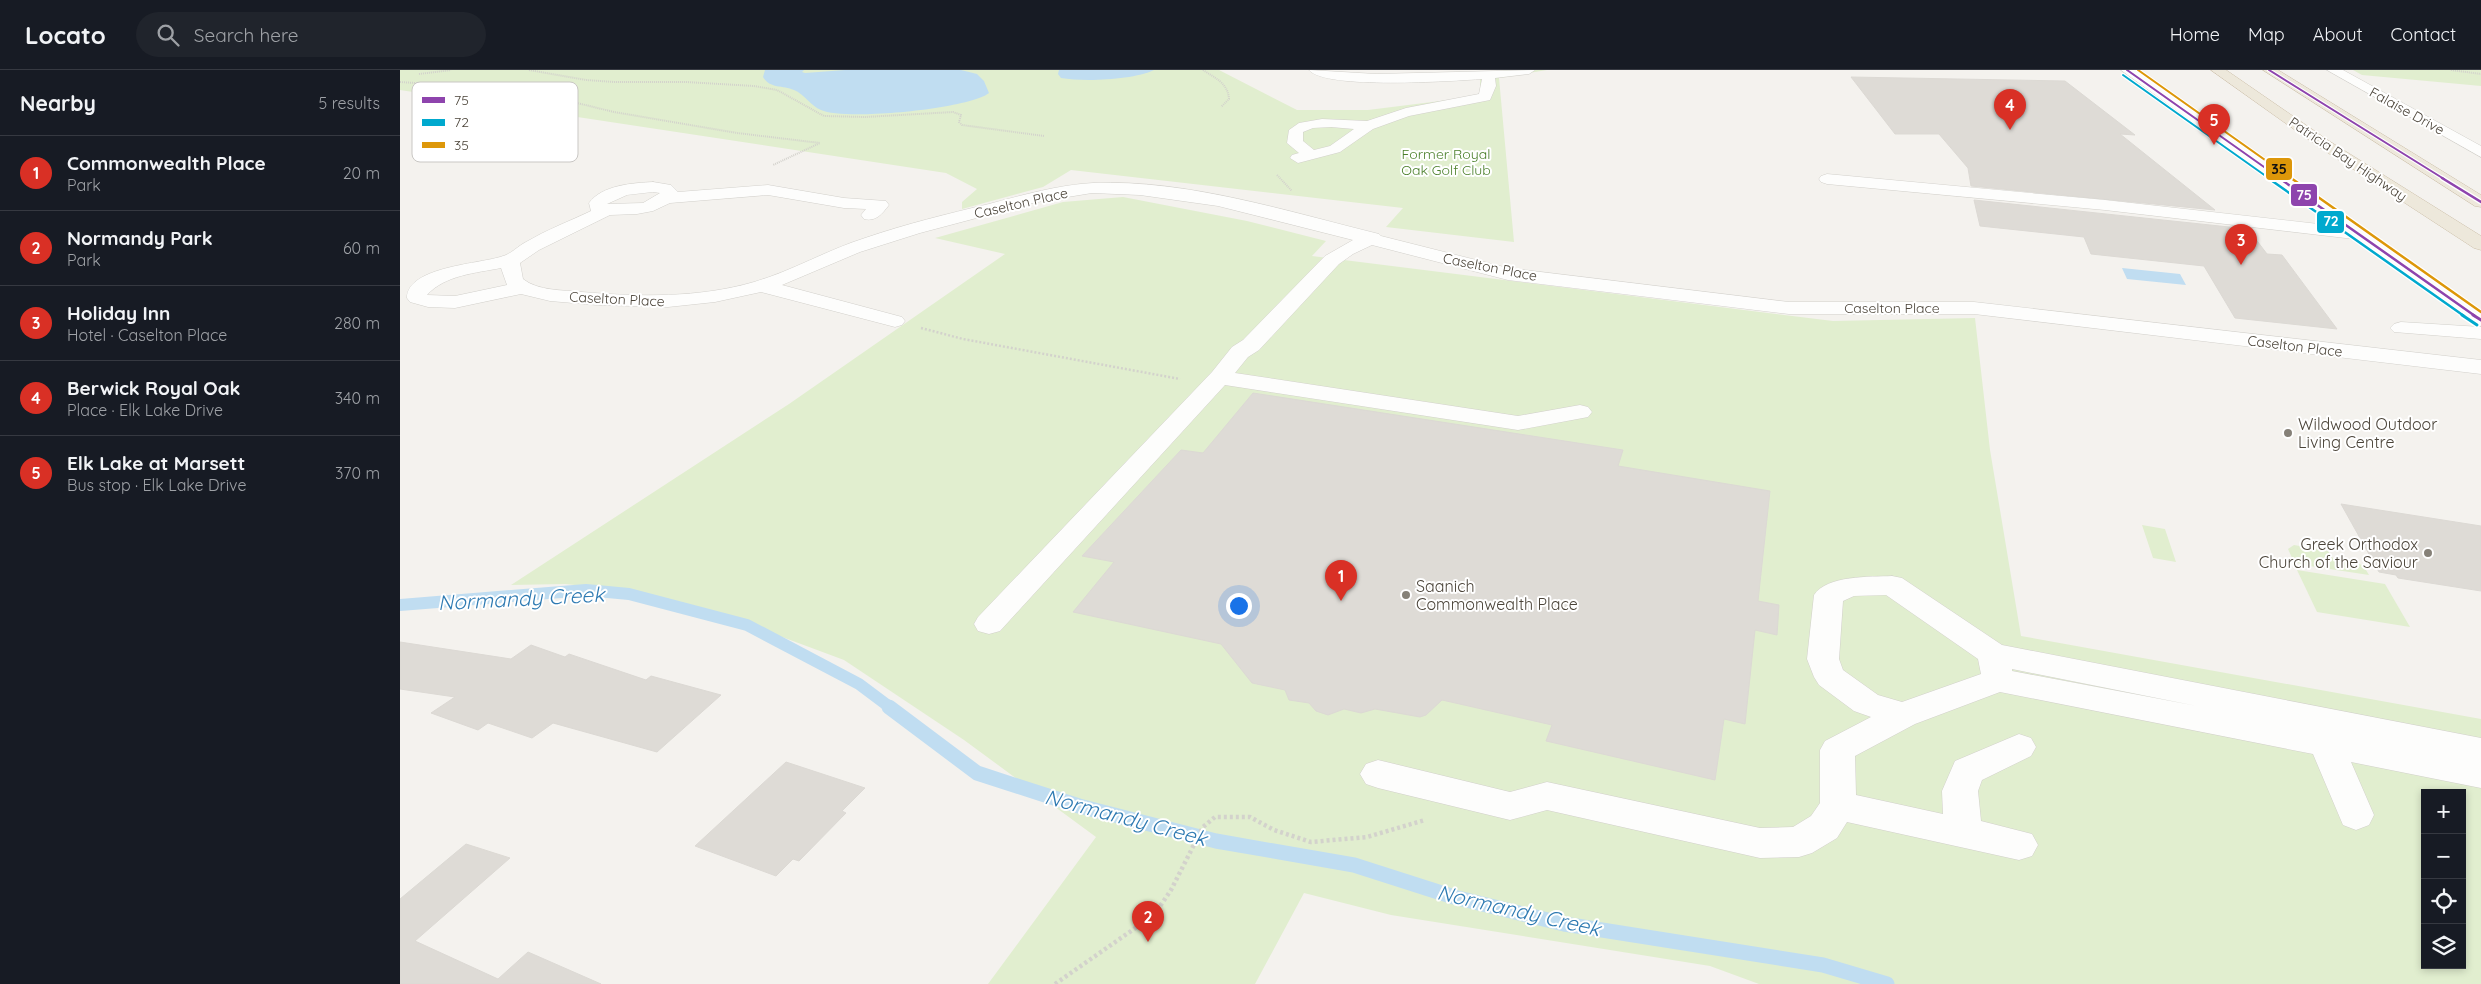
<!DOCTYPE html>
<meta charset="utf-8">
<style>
body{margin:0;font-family:Quicksand,sans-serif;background:#20242c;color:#f1f3f6}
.controls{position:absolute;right:15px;bottom:15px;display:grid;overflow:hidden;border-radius:0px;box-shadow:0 2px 8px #0003}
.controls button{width:45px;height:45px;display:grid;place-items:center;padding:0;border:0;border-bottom:1px solid #363941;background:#171b24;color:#f1f3f6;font:25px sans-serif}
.you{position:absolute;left:838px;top:535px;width:18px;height:18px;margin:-12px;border:4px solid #fff;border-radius:50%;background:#1a73e8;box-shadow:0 0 0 8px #1a73e833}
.badge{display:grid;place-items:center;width:32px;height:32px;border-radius:50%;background:#d93025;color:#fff;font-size:16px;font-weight:700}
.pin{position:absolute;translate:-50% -41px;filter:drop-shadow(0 1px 2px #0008)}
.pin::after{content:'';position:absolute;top:26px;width:18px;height:15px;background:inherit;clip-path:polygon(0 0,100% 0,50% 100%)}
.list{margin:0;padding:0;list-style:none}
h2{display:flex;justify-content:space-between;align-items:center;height:65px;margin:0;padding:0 20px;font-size:21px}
h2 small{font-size:16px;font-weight:400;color:#9ea1a6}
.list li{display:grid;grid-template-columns:32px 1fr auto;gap:15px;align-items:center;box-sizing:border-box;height:75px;padding:0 20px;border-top:1px solid #363941}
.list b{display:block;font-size:19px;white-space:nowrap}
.list p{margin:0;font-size:16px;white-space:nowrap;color:#9ea1a6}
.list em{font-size:16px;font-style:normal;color:#9ea1a6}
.icon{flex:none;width:28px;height:28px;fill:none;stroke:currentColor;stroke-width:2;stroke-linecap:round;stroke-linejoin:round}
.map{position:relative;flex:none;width:2081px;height:914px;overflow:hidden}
header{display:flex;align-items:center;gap:30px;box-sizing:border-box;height:70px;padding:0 25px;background:#171b24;border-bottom:1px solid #363941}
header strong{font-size:24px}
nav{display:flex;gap:28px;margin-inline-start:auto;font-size:18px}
.search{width:350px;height:45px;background:#20242c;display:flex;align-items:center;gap:12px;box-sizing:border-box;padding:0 18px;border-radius:28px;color:#9ea1a6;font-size:19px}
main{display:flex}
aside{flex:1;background:#171b24}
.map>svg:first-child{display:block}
.green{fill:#e1eecf;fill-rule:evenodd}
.water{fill:#c0ddf1}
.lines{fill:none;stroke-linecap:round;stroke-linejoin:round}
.stream-far1{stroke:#c0ddf1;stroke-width:12}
.stream{stroke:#c0ddf1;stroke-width:15}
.building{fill:#dedbd6;stroke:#dcd9d4}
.minor-casing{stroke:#d2d0cb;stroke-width:1}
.highway-casing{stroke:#ccbfa9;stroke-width:1}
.path-far2{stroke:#d3d2cc;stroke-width:2;stroke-dasharray:1 1;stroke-linecap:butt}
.path-far1{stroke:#d3d2cc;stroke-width:2.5;stroke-dasharray:2 2;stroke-linecap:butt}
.path{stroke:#d3d2cc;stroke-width:4.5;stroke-dasharray:3 3;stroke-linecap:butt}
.minor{fill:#fdfdfc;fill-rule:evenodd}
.highway{fill:#ede8db;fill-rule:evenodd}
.bus-1-far2-casing{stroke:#fff;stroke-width:4}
.bus-1-far1-casing{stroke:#fff;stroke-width:5}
.bus-1-casing{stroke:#fff;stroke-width:6}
.bus-2-far2-casing{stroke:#fff;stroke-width:4}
.bus-2-far1-casing{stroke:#fff;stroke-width:5}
.bus-2-casing{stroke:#fff;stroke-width:6}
.bus-3-far1-casing{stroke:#fff;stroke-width:4}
.bus-3-casing{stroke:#fff;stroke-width:5}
.bus-1-far2{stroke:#8e44ad;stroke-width:2}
.bus-1-far1{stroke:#8e44ad;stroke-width:2.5}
.bus-1{stroke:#8e44ad;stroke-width:3}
.bus-2-far2{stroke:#00a9ce;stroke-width:2}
.bus-2-far1{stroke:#00a9ce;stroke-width:2.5}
.bus-2{stroke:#00a9ce;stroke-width:3}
.bus-3-far1{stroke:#dd9709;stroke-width:2}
.bus-3{stroke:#dd9709;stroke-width:2.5}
.poi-dot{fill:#868178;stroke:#fff;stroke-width:2}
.labels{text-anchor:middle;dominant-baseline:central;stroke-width:4;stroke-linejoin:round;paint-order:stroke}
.far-street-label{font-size:14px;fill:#4b4439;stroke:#fff}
.far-park-label{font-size:14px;fill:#4a7f2a;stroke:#fff}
.poi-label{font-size:16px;fill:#4b4439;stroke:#fff;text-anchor:start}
.near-water-label{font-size:21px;font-style:italic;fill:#2e7ab2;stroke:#fff}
.key{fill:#fff;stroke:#c9c7c4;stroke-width:1}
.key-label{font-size:14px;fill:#4b4439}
.line-badge{stroke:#fff;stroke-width:2}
.badge-label{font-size:14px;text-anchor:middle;font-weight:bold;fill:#fff}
.pale-badge-label{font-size:14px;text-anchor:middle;font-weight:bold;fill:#111}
</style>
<header>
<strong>Locato</strong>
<div class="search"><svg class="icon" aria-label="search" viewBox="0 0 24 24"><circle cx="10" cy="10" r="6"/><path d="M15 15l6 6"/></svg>Search here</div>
<nav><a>Home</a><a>Map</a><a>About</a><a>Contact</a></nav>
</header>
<main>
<aside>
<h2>Nearby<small>5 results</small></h2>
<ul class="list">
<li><span class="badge">1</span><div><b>Commonwealth Place</b><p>Park</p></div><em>20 m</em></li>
<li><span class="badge">2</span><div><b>Normandy Park</b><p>Park</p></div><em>60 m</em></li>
<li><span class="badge">3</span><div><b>Holiday Inn</b><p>Hotel · Caselton Place</p></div><em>280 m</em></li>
<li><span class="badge">4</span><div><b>Berwick Royal Oak</b><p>Place · Elk Lake Drive</p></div><em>340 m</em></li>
<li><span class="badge">5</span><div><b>Elk Lake at Marsett</b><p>Bus stop · Elk Lake Drive</p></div><em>370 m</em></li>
</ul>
</aside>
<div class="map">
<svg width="2081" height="914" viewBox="0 0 2081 914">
<rect width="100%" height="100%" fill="#f4f2ee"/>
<!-- green -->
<g class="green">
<path d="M0,0H819L897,40H968L1080,26V4L1107,0H1147L1099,8L1114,172L986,157L1003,138L671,100L643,117L562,139V132L577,119L546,103L0,20Z"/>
<path d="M1953,0H2081V16L1962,5Z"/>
<path d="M723,127L847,151L926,171L912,186L1433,251L1575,248L1590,380L1621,566L2081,649V914H1359L1310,896L991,845L904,823L855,914H588L696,767L564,670L444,590L320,544L214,519L165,514L111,515L389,334L605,184L535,168L663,132ZM2025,723H2062V895H2025Z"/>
<path d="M1742,455L1765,459L1776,492L1753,488Z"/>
<path d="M1894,475L1928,481L1934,490L1963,495L1969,505L1903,495L1893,490L1888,479Z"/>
<path d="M1897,500L1985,514L2010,557L1917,542Z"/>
</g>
<!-- water -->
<g class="water">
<path d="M365,0H404L402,2L405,3L445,0H561L577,4L584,11L589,23C569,39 445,51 421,40C411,36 404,24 394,20C383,15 370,19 363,7Z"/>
<path d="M659,0H754C733,10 684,12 661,8L658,4Z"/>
<path d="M1722,198L1780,204L1786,215L1727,209Z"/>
</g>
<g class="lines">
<!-- stream-far1 -->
<path class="stream-far1" d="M0,535L186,520L229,524L347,555L459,614L491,638"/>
<!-- stream -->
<path class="stream" d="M489,637L577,703L679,736L816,771L954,795L1054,827L1164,854L1423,895L1487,914"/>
</g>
<!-- building -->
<g class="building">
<path d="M1451,7L1665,11L1735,65L1720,64L1815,140L1571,116L1568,98L1539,64H1495Z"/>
<path d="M1574,130L1848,159L1867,184L1882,185L1937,259L1835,248L1804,196L1691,184L1684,167L1580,156Z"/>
<path d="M853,323L1223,380L1218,396L1370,421L1358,531L1379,535L1377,565L1355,560L1345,654L1324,649L1315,710L1146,671L1152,655L1042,630L1026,645L1020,647L975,639L961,643L944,639L928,645L916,641L909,633L889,630L885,620L852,613L821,574L673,542L714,492L682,486L781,380L803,383Z"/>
<path d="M1941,434L2081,456V521L1998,508L1996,505L1979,502Z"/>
<path d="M0,572L111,589L131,575L165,587L169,584L246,610L251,606L321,625L257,682L153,653L132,668L88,653L78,660L31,643L55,627L0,619Z"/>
<path d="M386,692L465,718L442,741L446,743L399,791L393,789L376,806L295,776Z"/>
<path d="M66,774L110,788L15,871L98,909L128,882L201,914H0V829Z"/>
</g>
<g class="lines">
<!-- minor casing -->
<g class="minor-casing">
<g id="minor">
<path d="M909,0L976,4L1135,0L1129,4L1095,8L1096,16L1090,30L1009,46L973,59L940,82L898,93L890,88L892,85L899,83L887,73L889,60L899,53L922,49L967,51L1006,38L1079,24L1082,9C1053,11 925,20 909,0ZM931,57L954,59L930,76L914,80L903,71V62L913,58Z"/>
<path d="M1721,0H1736L2081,240V256L2074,254L1954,169L1705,140L1427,114L1421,112L1419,109L1421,106L1427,104L1705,130L1936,156Z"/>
<path d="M1927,0H1943L2081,76V87Z"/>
<path d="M253,112L271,115L278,122L368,115L444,128L486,131L489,135C482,144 476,152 464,149L461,145L466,139L444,138L368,125L270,133L253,141L237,144L210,145L139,180L120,193L123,209C138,221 163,220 182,222C239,227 299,228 354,212C392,201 427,180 465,168C506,154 547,144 589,134C623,125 658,115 693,113C787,109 889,142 979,164L981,166L1108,198L1389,232H1574L2081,290V304L1574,244H1389L1108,210L972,175L953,184L939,194L859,280L848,287L835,303L1118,346L1180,335L1188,337L1192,342L1188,347L1118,360L825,315L600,561L589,564L578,561L574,554L578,547L812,302L832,277L843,270L925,186L953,170L818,136L740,125L692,123L637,132L520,163L460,182L382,215L502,247L505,251L502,255L495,257L361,222L315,232L268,237L197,235L150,231L121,224L55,238L28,237L10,232L7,228C7,196 82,194 103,186C111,184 118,176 126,172C146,160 170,151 191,141L189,133C202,115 233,113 253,112ZM253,122L260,123L243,133L207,134L227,125ZM101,198L107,215L55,226L27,225C45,205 76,203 101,198Z"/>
<path d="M2001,252L2081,257V269L1994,262L1990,258L1994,254Z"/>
<path d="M1492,506L1502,508L1602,575L2081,668V718L1951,692L1974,745L1969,755L1956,760L1943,755L1913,684L1600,622L1515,654L1455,686L1456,725L1543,744L1542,721L1555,691L1619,664L1631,668L1636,677L1631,686L1582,710L1578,721L1581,751L1632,764L1638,775L1632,786L1619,790L1447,752L1437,768L1412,783L1399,787L1360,788L1147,740L1110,750L978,718L966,714L960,704L966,694L978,690L1110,722L1147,712L1360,758L1393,757L1411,746L1420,733V680L1425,671L1471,647L1454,641L1419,615L1414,607L1407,589L1414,525C1427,505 1470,507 1492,506ZM1486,525L1578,589L1581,604L1502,632L1478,625L1443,600L1439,589L1443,531L1454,526ZM1612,599L1797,636L1612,601Z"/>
</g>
</g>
<!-- highway casing -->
<g class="highway-casing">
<g id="highway">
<path d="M1811,0H1826L1929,71L2081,166V180L2074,178L1919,77Z"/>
<path d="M1863,0H1878L2081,125V137L2075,136Z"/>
</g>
</g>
<!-- path-far2 -->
<g class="path-far2">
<path d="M129,0L186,10L214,12H286L354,16L377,20L424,46L465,47L553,42L561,45L559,52L562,55L644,66"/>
<path d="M803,0C815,8 828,13 829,29L821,37"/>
<path d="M2051,0L2081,4"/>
<path d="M19,4L51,0"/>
<path d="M0,12L63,16L81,23L173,32L214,42L337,63L420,73L373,95"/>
<path d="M877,105L892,121"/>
</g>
<!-- path-far1 -->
<path class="path-far1" d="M521,258L563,269L780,309"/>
<!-- path -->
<path class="path" d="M655,914L754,845L771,820L803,757L815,747H850L874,760L911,772L967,767L1025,750"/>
<!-- minor -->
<use href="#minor" class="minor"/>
<!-- highway -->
<use href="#highway" class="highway"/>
<!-- bus-1-far2 casing -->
<g class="bus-1-far2-casing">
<g id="bus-1-far2">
<path d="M1727,0L1881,109"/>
<path d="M1869,0L2044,109"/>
</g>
</g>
<!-- bus-1-far1 casing -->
<g class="bus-1-far1-casing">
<g id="bus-1-far1">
<path d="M1879,108L2075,246"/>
<path d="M2042,108L2081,132"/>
</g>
</g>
<!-- bus-1 casing -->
<g class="bus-1-casing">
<path id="bus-1" d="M2073,245L2081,250"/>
</g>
<!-- bus-2-far2 casing -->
<g class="bus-2-far2-casing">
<path id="bus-2-far2" d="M1723,5L1870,109"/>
</g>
<!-- bus-2-far1 casing -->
<g class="bus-2-far1-casing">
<path id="bus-2-far1" d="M1868,108L2064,246"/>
</g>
<!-- bus-2 casing -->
<g class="bus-2-casing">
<path id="bus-2" d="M2062,245L2077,255"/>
</g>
<!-- bus-3-far1 casing -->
<g class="bus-3-far1-casing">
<path id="bus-3-far1" d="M1738,0L1892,109"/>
</g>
<!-- bus-3 casing -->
<g class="bus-3-casing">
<path id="bus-3" d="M1891,108L2081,242"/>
</g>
<!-- bus-1-far2 -->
<use href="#bus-1-far2" class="bus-1-far2"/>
<!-- bus-1-far1 -->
<use href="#bus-1-far1" class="bus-1-far1"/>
<!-- bus-1 -->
<use href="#bus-1" class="bus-1"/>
<!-- bus-2-far2 -->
<use href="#bus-2-far2" class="bus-2-far2"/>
<!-- bus-2-far1 -->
<use href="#bus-2-far1" class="bus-2-far1"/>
<!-- bus-2 -->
<use href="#bus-2" class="bus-2"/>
<!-- bus-3-far1 -->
<use href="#bus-3-far1" class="bus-3-far1"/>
<!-- bus-3 -->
<use href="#bus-3" class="bus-3"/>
</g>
<!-- markers -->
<g class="poi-dot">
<circle cx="1888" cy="363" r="5"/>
<circle cx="2028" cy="483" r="5"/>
<circle cx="1006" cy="525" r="5"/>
</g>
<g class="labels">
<!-- far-street labels -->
<g class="far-street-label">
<text transform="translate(2007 41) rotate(29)">Falaise Drive</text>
<text transform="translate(1948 89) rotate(34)">Patricia Bay Highway</text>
<text transform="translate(621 133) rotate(-13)">Caselton Place</text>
<text transform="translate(1090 197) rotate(11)">Caselton Place</text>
<text transform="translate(217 229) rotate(3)">Caselton Place</text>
<text x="1492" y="238">Caselton Place</text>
<text transform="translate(1895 276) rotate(7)">Caselton Place</text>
</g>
<!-- far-park labels -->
<g class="far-park-label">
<text x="1046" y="84">Former Royal<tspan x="1046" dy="16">Oak Golf Club</tspan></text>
</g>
<!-- poi labels -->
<g class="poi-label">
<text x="1898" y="354">Wildwood Outdoor<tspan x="1898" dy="18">Living Centre</tspan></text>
<text x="2018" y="474" text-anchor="end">Greek Orthodox<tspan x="2018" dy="18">Church of the Saviour</tspan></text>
<text x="1016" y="516">Saanich<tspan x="1016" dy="18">Commonwealth Place</tspan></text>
</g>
<!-- near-water labels -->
<g class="near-water-label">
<text transform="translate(121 528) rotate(-3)">Normandy Creek</text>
<text transform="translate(726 747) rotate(15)">Normandy Creek</text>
<text transform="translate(1119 840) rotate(13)">Normandy Creek</text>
</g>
</g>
<!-- legend -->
<rect x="12" y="12" width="166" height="80" rx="8" class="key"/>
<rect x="22" y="27" width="23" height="6" fill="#8e44ad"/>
<rect x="22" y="49" width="23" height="7" fill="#00a9ce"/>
<rect x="22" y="72" width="23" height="6" fill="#dd9709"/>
<g class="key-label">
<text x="54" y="35">75</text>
<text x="54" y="57">72</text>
<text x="54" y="80">35</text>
</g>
<g class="line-badge">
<rect x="1865" y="87" width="28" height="24" rx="5" fill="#dd9709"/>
<rect x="1890" y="113" width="28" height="24" rx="5" fill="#8e44ad"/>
<rect x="1916" y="140" width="29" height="24" rx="5" fill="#00a9ce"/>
</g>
<g class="badge-label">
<text x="1904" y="130">75</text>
<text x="1931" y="156">72</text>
</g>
<g class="pale-badge-label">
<text x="1879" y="104">35</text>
</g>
</svg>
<div class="controls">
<button>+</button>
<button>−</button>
<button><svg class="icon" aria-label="locate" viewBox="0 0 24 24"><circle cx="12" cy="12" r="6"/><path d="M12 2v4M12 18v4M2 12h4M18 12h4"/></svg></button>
<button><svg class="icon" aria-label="layers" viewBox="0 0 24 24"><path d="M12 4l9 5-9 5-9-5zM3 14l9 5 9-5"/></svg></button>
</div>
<div class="you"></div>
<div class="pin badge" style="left:941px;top:531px">1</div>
<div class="pin badge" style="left:748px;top:872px">2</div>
<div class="pin badge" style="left:1841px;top:195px">3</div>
<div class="pin badge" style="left:1610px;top:60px">4</div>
<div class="pin badge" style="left:1814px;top:75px">5</div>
</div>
</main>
